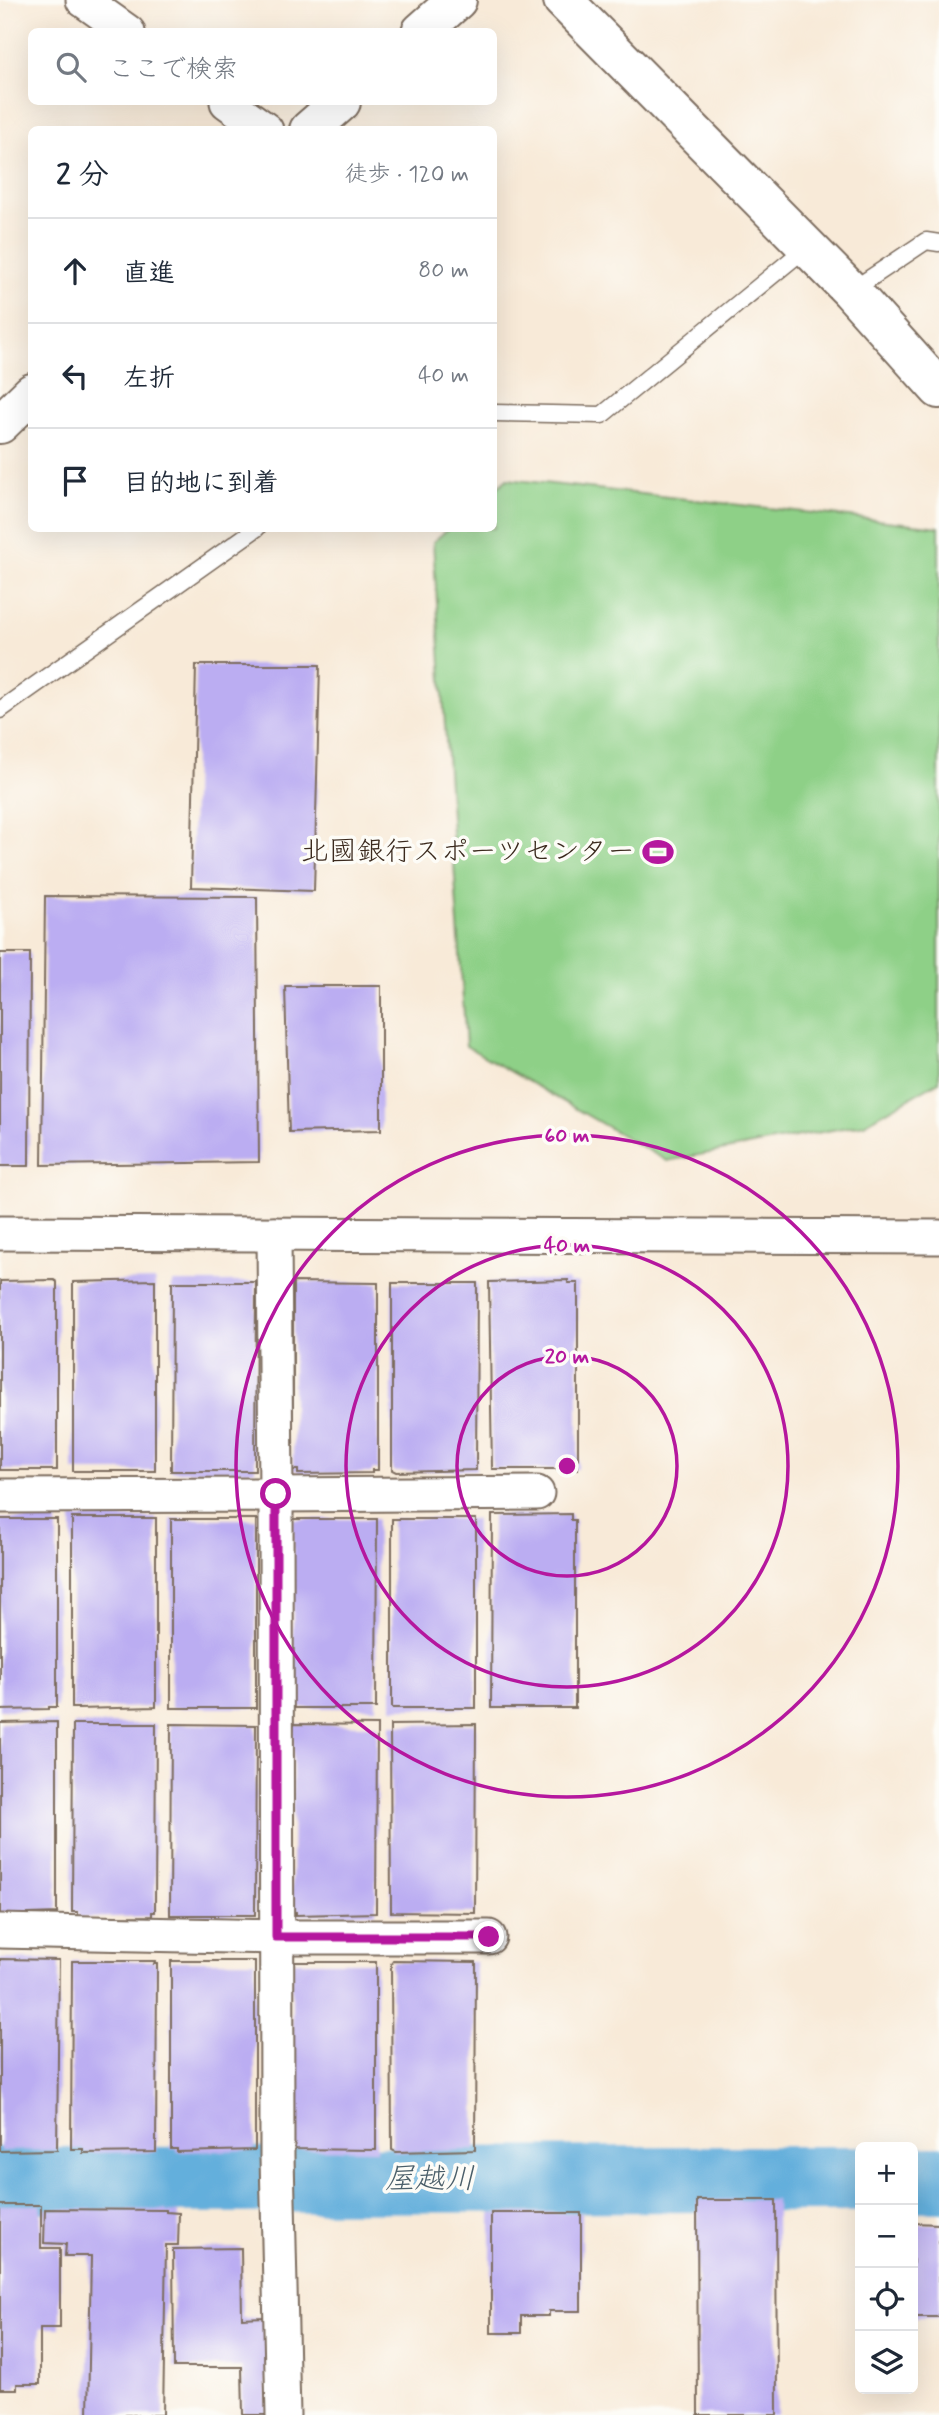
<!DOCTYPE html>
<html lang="ja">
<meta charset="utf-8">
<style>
body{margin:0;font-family:Mynerve,"Klee One",sans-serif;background:#f2f2f3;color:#1f2937}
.controls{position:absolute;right:21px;bottom:21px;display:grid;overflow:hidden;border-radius:10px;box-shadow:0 7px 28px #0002}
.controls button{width:63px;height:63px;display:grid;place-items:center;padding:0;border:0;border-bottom:2px solid #e0e1e3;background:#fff;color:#1f2937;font:35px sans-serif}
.stop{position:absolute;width:21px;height:21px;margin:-16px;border:5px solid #b5179e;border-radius:50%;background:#fff}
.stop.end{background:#b5179e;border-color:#fff;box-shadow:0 2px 7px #0008}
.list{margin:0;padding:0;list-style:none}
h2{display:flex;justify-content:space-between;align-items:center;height:91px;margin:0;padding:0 28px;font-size:30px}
h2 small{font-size:23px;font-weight:400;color:#747a83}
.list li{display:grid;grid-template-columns:46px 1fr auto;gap:21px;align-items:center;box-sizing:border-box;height:105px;padding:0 28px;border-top:2px solid #e0e1e3}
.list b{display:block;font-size:26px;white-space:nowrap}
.list em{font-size:23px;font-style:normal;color:#747a83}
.icon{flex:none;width:38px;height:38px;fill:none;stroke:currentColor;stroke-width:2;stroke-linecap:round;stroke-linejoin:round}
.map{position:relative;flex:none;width:939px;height:2415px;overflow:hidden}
.search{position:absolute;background:#fff;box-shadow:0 7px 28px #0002;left:28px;top:28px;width:469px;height:77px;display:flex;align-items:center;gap:18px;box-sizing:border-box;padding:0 24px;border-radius:10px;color:#747a83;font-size:26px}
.panel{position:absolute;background:#fff;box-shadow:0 7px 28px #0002;left:28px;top:126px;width:469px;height:406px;border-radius:10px}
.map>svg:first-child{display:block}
.green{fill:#8ed087;stroke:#647d52;stroke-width:2}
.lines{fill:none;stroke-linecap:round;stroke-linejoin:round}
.river{stroke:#63afdc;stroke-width:66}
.building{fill:#bbadf2}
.lane-casing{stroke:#7d6d5f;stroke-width:19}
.street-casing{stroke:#7d6d5f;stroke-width:37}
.secondary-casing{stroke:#7d6d5f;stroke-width:42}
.primary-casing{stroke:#7d6d5f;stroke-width:42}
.lane{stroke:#fff;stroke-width:16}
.street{stroke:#fff;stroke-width:33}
.secondary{stroke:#fff;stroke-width:38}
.primary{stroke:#fff;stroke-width:38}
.route{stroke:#b5179e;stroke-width:9}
.ring{fill:none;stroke:#b5179e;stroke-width:3.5}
.labels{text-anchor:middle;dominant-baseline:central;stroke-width:7;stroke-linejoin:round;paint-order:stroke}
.poi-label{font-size:28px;fill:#3b2a1e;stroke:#fdfcf7;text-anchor:end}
.water-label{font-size:30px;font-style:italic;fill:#4b5f6a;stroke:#fdfcf7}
.centre{fill:#b5179e;stroke:#fdfcf7;stroke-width:3.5}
.ring-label{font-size:21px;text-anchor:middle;font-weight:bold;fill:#b5179e;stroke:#fdfcf7;stroke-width:7;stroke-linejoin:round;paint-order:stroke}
</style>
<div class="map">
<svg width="939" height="2415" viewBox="0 0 939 2415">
<rect width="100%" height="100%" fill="#fdfcf7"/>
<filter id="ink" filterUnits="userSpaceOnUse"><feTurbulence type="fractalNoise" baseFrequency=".0143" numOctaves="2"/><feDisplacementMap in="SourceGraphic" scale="14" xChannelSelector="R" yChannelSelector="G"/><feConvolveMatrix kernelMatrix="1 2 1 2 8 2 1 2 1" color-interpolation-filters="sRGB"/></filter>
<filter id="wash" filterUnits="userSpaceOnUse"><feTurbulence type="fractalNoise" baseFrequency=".00686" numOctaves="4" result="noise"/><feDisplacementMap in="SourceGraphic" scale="28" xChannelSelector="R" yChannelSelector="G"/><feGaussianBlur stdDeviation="1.57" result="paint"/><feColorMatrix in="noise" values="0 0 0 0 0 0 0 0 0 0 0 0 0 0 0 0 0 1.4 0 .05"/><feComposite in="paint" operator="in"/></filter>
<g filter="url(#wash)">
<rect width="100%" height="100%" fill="#f8ead8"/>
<!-- green -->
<path class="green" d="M507,479L939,527V1081L864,1124L667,1161L466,1046L433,542L448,529L494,528V491Z"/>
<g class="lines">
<!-- river -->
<g class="river">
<path d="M913,2179H939"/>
<path d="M0,2180L860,2179"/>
</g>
</g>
<g id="blocks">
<!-- building -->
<g class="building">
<path d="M196,665H320L314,891L191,887Z"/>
<path d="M45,896L257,897L259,1162L42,1165Z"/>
<path d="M0,953H30L29,1166H0Z"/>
<path d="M285,986H381V1130L289,1132Z"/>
<path d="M54,1280L57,1282V1470H0V1281Z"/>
<path d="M155,1280V1471H73V1282Z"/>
<path d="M568,1280V1283H578V1469H492L489,1282Z"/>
<path d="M172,1282H256L255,1471H171Z"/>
<path d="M293,1282L378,1283V1470H372V1473L298,1474V1470H293Z"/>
<path d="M392,1283H477L476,1470L396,1472L392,1470Z"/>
<path d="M571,1514V1520H575V1708H491L492,1515Z"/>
<path d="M72,1518H156V1707L78,1709V1708H72Z"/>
<path d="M0,1519H57V1707H49V1709L0,1710Z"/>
<rect x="171" y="1519" width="85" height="189"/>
<path d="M293,1519H377L376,1708H293Z"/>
<rect x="392" y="1519" width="84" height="189"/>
<path d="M57,1722V1913L0,1915V1723Z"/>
<path d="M73,1724H156L155,1912H152V1916L78,1918V1912H72Z"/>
<path d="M171,1724L256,1725L255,1915H170Z"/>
<path d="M293,1724L377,1725L376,1913L296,1915V1912H292Z"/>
<path d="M476,1724L475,1913L391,1912L390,1725Z"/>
<path d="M0,1959L59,1960L57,2150L0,2151Z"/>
<path d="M72,1961H155L154,1964H157L156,2152L83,2153V2149H71Z"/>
<path d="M171,1961H255V2150L177,2152V2149H171Z"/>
<path d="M393,1961L476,1962L475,2150L396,2152L392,2150L391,1964Z"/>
<path d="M292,1962H376V2150L292,2149Z"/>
<path d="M697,2200H776L777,2415H698Z"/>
<path d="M0,2205H41V2248H60V2328H40V2384H17V2389H0Z"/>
<path d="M45,2209L166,2210V2212L179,2213L178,2245H166L163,2415H88L91,2256H65L66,2244L44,2243Z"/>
<path d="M491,2213H581V2311H549V2316H521V2333H491Z"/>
<path d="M913,2223L939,2224V2317H913Z"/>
<path d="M241,2248L242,2318L266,2317L267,2415H243L242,2367H174L173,2249Z"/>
</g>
</g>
</g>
<g filter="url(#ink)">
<use href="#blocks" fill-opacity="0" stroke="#7d6d5f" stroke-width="2"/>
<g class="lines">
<!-- lane casing -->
<g class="lane-casing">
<g id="lane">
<path d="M851,291L926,241L939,243"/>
<path d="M494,413L602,415L807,247"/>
<path d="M0,710L257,528"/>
</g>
</g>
<!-- street casing -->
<g class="street-casing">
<g id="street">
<path d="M83,0L128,32"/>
<path d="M227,102L266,130"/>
<path d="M0,1233L939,1237"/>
<path d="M274,1234L276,1495L537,1493"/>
<path d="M0,1496L276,1495L277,2157L283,2415"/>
<path d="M0,1931L276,1937H489"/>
</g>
</g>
<!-- secondary casing -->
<g class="secondary-casing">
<path id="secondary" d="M563,0L851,291L939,389"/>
</g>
<!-- primary casing -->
<g class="primary-casing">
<g id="primary">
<path d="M421,32L457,0"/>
<path d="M309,130L341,102"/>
<path d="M0,424L32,393"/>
</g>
</g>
<!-- lane -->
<use href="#lane" class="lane"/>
<!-- street -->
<use href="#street" class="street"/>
<!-- secondary -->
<use href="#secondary" class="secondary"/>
<!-- primary -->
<use href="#primary" class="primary"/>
</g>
</g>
<g class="lines" filter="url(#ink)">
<!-- route -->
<path class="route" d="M276,1494V1937H489"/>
</g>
<!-- distance rings -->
<g class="ring">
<circle cx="567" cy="1466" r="110"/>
<circle cx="567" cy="1466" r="221"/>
<circle cx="567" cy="1466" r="331"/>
</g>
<!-- icons -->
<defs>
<g id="stadium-bare" transform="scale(2.415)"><path d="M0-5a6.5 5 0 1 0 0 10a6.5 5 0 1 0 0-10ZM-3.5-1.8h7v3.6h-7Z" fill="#b5179e" stroke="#fdfcf7" stroke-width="2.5" paint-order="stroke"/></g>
</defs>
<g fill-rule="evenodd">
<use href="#stadium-bare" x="658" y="852"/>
</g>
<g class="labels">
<!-- poi labels -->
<g class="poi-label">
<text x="635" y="852">北國銀行スポーツセンター</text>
</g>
<!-- water labels -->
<g class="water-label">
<text x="430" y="2179">屋越川</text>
</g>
</g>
<circle cx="567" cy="1466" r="10" class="centre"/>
<g class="ring-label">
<text x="567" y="1142">60 m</text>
<text x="567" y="1252">40 m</text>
<text x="567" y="1363">20 m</text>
</g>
</svg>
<div class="controls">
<button>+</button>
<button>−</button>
<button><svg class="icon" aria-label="locate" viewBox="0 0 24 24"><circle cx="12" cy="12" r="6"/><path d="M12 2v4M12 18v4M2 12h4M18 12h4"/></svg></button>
<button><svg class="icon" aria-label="layers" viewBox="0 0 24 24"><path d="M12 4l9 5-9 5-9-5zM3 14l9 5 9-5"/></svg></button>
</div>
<div class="stop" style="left:276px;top:1494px"></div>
<div class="stop end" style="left:489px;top:1937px"></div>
<div class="search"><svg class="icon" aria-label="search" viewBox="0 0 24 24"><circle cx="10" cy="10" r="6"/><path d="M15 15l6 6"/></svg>ここで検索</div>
<section class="panel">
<h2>2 分<small>徒歩 · 120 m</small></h2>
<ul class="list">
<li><svg class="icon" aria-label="ahead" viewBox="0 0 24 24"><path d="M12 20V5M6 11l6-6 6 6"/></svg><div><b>直進</b></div><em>80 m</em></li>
<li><svg class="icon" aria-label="left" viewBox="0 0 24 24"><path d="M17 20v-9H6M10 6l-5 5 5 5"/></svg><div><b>左折</b></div><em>40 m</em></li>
<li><svg class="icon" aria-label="arrive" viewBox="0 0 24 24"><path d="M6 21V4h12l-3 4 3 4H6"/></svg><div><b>目的地に到着</b></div></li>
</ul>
</section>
</div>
